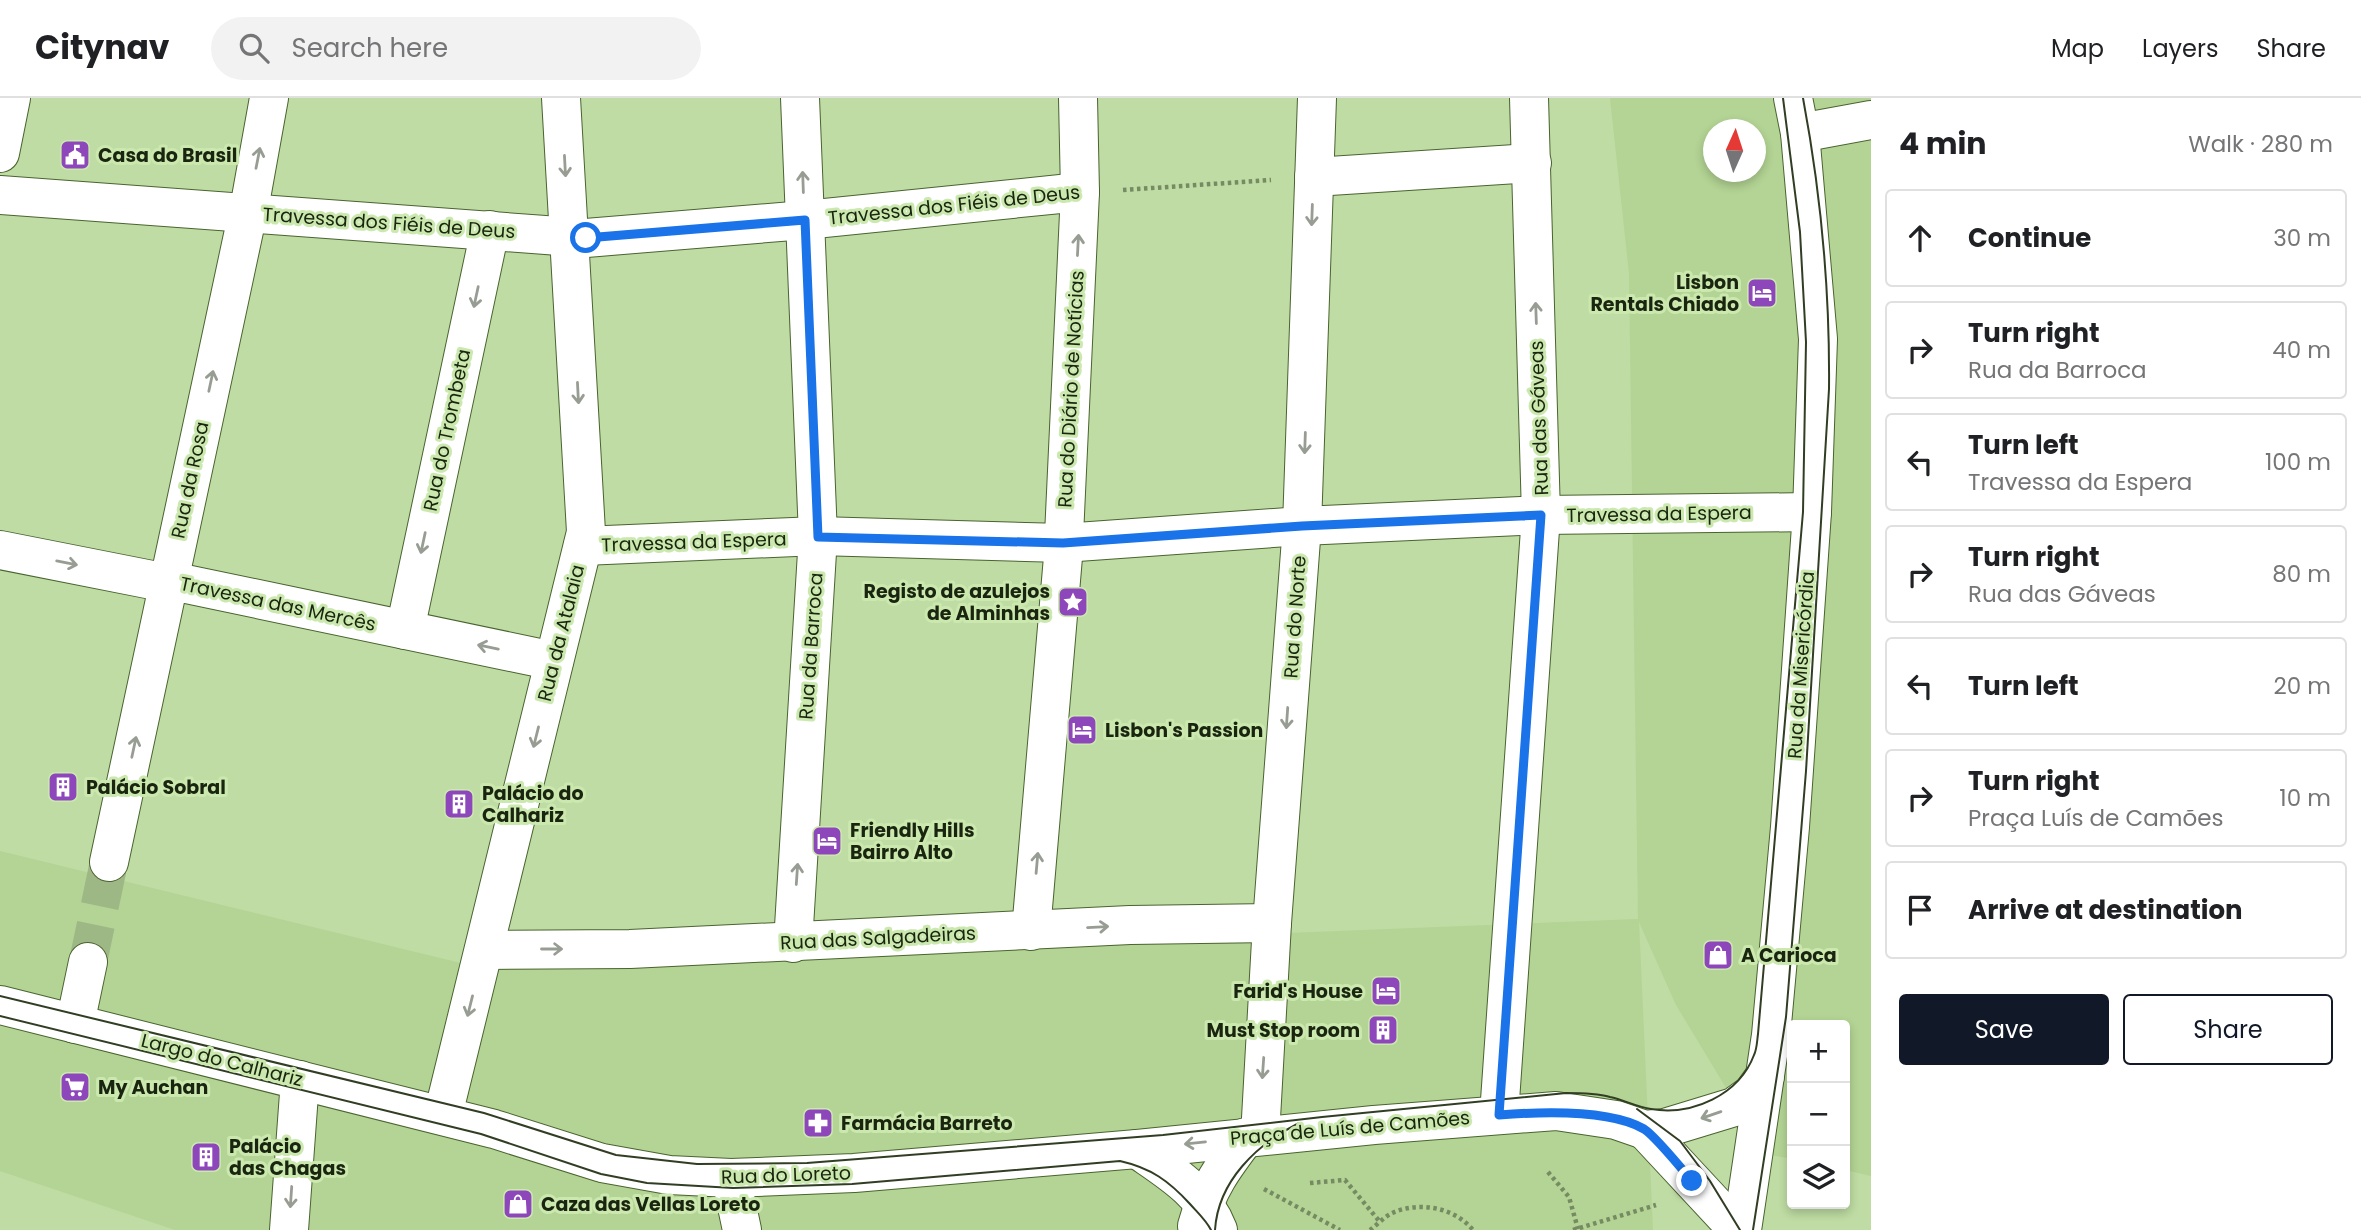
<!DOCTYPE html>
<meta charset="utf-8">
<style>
body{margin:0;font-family:Poppins,sans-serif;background:#f2f2f2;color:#202124}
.controls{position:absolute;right:21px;bottom:21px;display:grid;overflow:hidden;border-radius:7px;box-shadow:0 4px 10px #0003}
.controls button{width:63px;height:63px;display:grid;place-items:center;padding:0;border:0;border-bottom:2px solid #e0e0e0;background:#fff;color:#202124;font:35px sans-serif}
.compass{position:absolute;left:1703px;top:21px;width:63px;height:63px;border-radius:50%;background:#fff;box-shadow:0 4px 10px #0003;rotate:3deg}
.stop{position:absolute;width:21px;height:21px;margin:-16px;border:5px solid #1a73e8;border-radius:50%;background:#fff}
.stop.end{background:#1a73e8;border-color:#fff;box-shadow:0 2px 7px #0008}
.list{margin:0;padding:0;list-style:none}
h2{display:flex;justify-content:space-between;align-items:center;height:91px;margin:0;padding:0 28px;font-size:30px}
h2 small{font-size:23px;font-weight:400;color:#757577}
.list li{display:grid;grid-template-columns:46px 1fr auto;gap:21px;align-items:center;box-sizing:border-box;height:98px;margin:0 14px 14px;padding:0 14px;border:2px solid #e0e0e0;border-radius:7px}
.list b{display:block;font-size:26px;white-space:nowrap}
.list p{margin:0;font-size:23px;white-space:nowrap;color:#757577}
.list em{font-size:23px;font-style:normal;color:#757577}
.actions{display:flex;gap:14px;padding:21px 28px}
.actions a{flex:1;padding:16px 0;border:2px solid #111827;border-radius:7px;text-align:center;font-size:24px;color:#111827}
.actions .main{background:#111827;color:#fff}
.icon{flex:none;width:38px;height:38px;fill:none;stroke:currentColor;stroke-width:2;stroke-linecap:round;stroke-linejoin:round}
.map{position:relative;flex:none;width:1871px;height:1132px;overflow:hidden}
header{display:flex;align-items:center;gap:42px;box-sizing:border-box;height:98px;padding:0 35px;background:#fff;border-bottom:2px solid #e0e0e0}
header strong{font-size:33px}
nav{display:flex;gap:38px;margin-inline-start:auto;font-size:24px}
.search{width:490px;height:63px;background:#f2f2f2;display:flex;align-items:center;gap:18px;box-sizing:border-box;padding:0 24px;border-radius:38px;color:#757577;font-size:26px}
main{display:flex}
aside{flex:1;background:#fff}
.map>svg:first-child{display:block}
.built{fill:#b3d494;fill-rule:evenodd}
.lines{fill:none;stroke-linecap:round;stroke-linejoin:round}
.minor-tunnel{stroke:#9db785;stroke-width:38;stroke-dasharray:38 19;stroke-linecap:butt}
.minor-casing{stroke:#4a632f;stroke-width:40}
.major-casing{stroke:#4a632f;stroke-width:40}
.path{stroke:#768b62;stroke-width:4.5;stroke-dasharray:3.5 3.5;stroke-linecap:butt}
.minor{stroke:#fff;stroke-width:38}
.major{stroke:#fff;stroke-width:38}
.tram{stroke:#313e24;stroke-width:2}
.oneway{stroke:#989d93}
.route{stroke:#1a73e8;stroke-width:9}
.labels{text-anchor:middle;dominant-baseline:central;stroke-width:6;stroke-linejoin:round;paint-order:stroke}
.poi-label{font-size:19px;font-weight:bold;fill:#1a250f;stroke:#cbe9af;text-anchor:start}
.street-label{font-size:19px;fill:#1a250f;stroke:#cbe9af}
</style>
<header>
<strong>Citynav</strong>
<div class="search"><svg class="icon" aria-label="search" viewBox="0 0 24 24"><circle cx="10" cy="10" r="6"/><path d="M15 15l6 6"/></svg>Search here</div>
<nav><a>Map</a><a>Layers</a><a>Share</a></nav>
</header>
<main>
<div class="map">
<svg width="1871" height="1132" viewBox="0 0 1871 1132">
<rect width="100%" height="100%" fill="#bedca3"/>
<!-- built -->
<path class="built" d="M1610,0H1871V1078L1845,1072V927H1792V1061L1766,1056L1676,907L1639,824L1653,1132H175L0,1073V753L473,868L1638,821L1629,175ZM1714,32H1756V74H1714Z"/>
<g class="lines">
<!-- minor-tunnel -->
<path class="minor-tunnel" d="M88,864L109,764"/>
<!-- minor casing -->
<g class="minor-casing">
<g id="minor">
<path d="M1800,35L1871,22"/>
<path d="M0,55L11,0"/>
<path d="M1314,79L1532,65"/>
<path d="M0,97L586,140L805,122L1080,94"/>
<path d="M583,448L818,438L1063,445L1302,428L1541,417L1812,414"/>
<path d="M0,452L152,482L186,486L554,563"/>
<path d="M405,532L490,132"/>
<path d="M109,764L251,100L269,0"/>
<path d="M1031,833L1063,459L1080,94L1078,0"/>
<path d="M793,845L818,438L800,0"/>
<path d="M484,852L630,851L1130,827L1272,825"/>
<path d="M0,907L494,1031L602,1065L669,1077L731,1080L854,1075L1137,1051L1374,1027L1556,1013L1616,1022L1645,1032L1665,1030L1734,1009L1752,996L1765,978"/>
<path d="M75,926L88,864"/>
<path d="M443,1017L586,434L561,0"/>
<path d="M1499,1017L1541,417L1529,0"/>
<path d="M1645,1032L1738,1132"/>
<path d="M1260,1038L1272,825L1302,428L1317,0"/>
<path d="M1137,1051C1170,1074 1203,1093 1218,1132"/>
<path d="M731,1080L742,1132"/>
<path d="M1197,1128C1207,1091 1223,1069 1246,1039"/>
<path d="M289,1132L300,982"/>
</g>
</g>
<!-- major casing -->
<g class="major-casing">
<path id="major" d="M1742,1132L1771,937L1790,729L1812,414L1818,241L1800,35L1793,0"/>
</g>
<!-- path -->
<g class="path">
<path d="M1123,92L1271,82"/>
<path d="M1548,1074L1569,1099L1578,1131"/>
<path d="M1310,1085L1345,1082L1380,1124"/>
<path d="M1264,1091L1340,1132"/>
<path d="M1370,1132C1377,1127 1384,1119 1392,1115C1419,1103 1454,1109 1473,1132"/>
<path d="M1573,1132L1656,1107"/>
</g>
<!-- minor -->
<use href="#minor" class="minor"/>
<!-- major -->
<use href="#major" class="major"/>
<!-- tram -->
<g class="tram">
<path d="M0,898L484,1015L616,1057L697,1066L807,1065L1163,1037L1322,1019L1566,995C1581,995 1596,995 1610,999C1624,1002 1637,1009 1651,1011C1692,1018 1739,997 1754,957C1757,951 1757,943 1758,936L1803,414L1806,244L1800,134L1783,0"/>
<path d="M0,918L481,1036L601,1076L647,1085L733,1090L852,1086L1120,1063C1151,1070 1169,1083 1190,1106C1197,1114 1206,1122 1211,1132"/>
<path d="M1637,1011L1680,1043L1710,1083L1740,1132"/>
<path d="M1215,1132C1218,1083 1257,1046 1299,1025"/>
<path d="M1753,1132L1786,919L1806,673L1829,291C1830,194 1821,96 1803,0"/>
</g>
</g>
<!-- one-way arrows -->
<defs><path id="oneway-shaft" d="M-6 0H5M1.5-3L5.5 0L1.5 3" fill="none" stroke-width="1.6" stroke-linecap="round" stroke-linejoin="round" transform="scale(1.75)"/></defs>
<g class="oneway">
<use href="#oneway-shaft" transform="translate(258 60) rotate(-79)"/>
<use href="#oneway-shaft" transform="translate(565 68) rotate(87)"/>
<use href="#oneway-shaft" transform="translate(803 84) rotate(-92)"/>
<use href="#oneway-shaft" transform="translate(1312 117) rotate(92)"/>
<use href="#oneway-shaft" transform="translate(1078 147) rotate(-87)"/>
<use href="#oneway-shaft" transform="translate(476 199) rotate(102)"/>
<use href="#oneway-shaft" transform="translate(1536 215) rotate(-92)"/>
<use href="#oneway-shaft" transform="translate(211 283) rotate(-78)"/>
<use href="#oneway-shaft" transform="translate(578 295) rotate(87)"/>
<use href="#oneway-shaft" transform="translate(1305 345) rotate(92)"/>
<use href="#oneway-shaft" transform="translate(423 445) rotate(102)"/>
<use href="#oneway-shaft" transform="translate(67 465) rotate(11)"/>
<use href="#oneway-shaft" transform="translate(488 549) rotate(-168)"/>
<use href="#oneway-shaft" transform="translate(1287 620) rotate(94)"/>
<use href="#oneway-shaft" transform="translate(536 639) rotate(104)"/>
<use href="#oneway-shaft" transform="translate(134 649) rotate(-78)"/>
<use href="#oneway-shaft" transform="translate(1037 765) rotate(-85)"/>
<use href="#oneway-shaft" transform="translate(797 776) rotate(-86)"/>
<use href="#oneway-shaft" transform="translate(1098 829) rotate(-3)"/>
<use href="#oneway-shaft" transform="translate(552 851)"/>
<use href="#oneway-shaft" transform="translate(470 908) rotate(104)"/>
<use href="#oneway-shaft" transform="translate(1263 970) rotate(94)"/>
<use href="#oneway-shaft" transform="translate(1711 1017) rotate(161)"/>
<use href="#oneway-shaft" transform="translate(1195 1045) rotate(174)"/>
<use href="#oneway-shaft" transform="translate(291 1099) rotate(94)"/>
</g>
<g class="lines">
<!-- route -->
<path class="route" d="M586,140L805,122L818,439L1063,445L1302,428L1541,417L1499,1017C1538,1014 1609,1011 1644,1031C1655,1038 1682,1071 1692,1083"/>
</g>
<!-- icons -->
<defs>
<g id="civic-square" transform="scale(1.575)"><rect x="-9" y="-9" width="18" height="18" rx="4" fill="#8e47ba" stroke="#cbe9af"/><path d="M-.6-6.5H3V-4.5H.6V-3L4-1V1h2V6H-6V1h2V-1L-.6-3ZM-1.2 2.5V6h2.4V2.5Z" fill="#fff"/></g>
<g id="hotel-square" transform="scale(1.575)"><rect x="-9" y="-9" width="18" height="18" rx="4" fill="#8e47ba" stroke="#cbe9af"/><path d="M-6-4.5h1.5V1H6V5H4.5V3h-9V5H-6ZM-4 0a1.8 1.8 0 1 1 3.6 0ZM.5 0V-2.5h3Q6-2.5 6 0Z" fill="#fff"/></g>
<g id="sight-square" transform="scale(1.575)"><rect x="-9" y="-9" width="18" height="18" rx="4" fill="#8e47ba" stroke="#cbe9af"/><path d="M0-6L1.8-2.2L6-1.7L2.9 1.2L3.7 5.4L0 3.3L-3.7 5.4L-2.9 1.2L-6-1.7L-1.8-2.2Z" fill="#fff"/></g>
<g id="building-square" transform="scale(1.575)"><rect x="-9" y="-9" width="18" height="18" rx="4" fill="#8e47ba" stroke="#cbe9af"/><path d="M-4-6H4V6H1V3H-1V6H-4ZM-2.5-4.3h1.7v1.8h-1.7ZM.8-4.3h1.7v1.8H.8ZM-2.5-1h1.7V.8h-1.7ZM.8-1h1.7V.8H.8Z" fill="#fff"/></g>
<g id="shop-square" transform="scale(1.575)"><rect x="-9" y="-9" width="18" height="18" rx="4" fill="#8e47ba" stroke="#cbe9af"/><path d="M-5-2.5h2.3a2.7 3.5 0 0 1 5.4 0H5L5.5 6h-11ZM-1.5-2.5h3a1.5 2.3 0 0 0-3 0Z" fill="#fff"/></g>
<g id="supermarket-square" transform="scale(1.575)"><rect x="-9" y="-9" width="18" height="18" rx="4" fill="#8e47ba" stroke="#cbe9af"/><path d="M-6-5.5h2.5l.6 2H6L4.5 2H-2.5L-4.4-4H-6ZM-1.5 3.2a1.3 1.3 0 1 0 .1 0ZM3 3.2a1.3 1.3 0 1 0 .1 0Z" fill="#fff"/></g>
<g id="pharmacy-square" transform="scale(1.575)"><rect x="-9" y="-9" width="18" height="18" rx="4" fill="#8e47ba" stroke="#cbe9af"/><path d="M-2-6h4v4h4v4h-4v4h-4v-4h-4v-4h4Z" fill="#fff"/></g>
</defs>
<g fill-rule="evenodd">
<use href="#civic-square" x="75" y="57"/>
<use href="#hotel-square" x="1762" y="195"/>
<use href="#sight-square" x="1073" y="504"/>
<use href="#hotel-square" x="1082" y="632"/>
<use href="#building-square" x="63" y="689"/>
<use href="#building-square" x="459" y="706"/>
<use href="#hotel-square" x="827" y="743"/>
<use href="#shop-square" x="1718" y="857"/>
<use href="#hotel-square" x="1386" y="893"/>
<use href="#building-square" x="1383" y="932"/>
<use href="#supermarket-square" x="75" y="989"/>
<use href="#pharmacy-square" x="818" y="1025"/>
<use href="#building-square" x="206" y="1059"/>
<use href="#shop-square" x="518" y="1106"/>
</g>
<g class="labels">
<!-- poi labels -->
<g class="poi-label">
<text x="98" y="57">Casa do Brasil</text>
<text x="1739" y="184" text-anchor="end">Lisbon<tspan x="1739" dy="22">Rentals Chiado</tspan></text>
<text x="1050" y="493" text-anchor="end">Registo de azulejos<tspan x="1050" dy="22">de Alminhas</tspan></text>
<text x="1105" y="632">Lisbon's Passion</text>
<text x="86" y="689">Palácio Sobral</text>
<text x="482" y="695">Palácio do<tspan x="482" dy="22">Calhariz</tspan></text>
<text x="850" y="732">Friendly Hills<tspan x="850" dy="22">Bairro Alto</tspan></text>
<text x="1741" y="857">A Carioca</text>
<text x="1363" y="893" text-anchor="end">Farid's House</text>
<text x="1360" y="932" text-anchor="end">Must Stop room</text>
<text x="98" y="989">My Auchan</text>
<text x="841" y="1025">Farmácia Barreto</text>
<text x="229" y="1048">Palácio<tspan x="229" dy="22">das Chagas</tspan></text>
<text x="541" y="1106">Caza das Vellas Loreto</text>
</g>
<!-- street labels -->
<g class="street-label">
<text transform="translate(954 107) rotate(-6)">Travessa dos Fiéis de Deus</text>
<text transform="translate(389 125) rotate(4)">Travessa dos Fiéis de Deus</text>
<text transform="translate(1071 291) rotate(-87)">Rua do Diário de Notícias</text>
<text transform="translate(1539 320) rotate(-92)">Rua das Gáveas</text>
<text transform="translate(447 332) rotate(-78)">Rua do Trombeta</text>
<text transform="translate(190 382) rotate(-78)">Rua da Rosa</text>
<text transform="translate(1659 416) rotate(-1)">Travessa da Espera</text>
<text transform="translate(694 444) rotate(-2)">Travessa da Espera</text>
<text transform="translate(278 506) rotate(12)">Travessa das Mercês</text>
<text transform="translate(1295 519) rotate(-86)">Rua do Norte</text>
<text transform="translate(561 535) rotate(-76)">Rua da Atalaia</text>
<text transform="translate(811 548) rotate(-86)">Rua da Barroca</text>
<text transform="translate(1801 567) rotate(-86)">Rua da Misericórdia</text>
<text transform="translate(878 840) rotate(-3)">Rua das Salgadeiras</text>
<text transform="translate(222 962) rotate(14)">Largo do Calhariz</text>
<text transform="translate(1350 1030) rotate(-5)">Praça de Luís de Camões</text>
<text transform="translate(786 1077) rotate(-2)">Rua do Loreto</text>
</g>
</g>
</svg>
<div class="controls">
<button>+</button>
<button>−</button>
<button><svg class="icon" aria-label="layers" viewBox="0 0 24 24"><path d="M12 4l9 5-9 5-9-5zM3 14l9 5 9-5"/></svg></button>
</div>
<svg class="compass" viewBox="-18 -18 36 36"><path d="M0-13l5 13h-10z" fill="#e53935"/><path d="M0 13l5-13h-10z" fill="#757577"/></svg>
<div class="stop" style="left:586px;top:140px"></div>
<div class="stop end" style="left:1692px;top:1083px"></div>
</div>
<aside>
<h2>4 min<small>Walk · 280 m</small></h2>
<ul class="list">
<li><svg class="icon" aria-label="ahead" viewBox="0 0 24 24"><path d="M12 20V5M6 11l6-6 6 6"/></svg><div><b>Continue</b></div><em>30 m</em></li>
<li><svg class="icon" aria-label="right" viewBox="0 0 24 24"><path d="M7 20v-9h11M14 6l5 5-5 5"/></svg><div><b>Turn right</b><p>Rua da Barroca</p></div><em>40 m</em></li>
<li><svg class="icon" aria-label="left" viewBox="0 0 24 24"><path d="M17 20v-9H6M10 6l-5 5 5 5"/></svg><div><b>Turn left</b><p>Travessa da Espera</p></div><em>100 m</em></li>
<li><svg class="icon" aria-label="right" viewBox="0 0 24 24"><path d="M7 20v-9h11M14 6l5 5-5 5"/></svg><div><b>Turn right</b><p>Rua das Gáveas</p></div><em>80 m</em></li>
<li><svg class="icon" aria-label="left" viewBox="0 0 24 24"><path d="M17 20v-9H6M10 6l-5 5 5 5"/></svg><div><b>Turn left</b></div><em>20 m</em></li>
<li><svg class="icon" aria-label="right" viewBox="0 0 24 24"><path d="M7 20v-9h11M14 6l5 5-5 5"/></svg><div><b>Turn right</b><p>Praça Luís de Camões</p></div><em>10 m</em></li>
<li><svg class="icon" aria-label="arrive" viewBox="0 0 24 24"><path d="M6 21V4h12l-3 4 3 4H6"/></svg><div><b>Arrive at destination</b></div></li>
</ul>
<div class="actions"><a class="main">Save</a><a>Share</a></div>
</aside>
</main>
